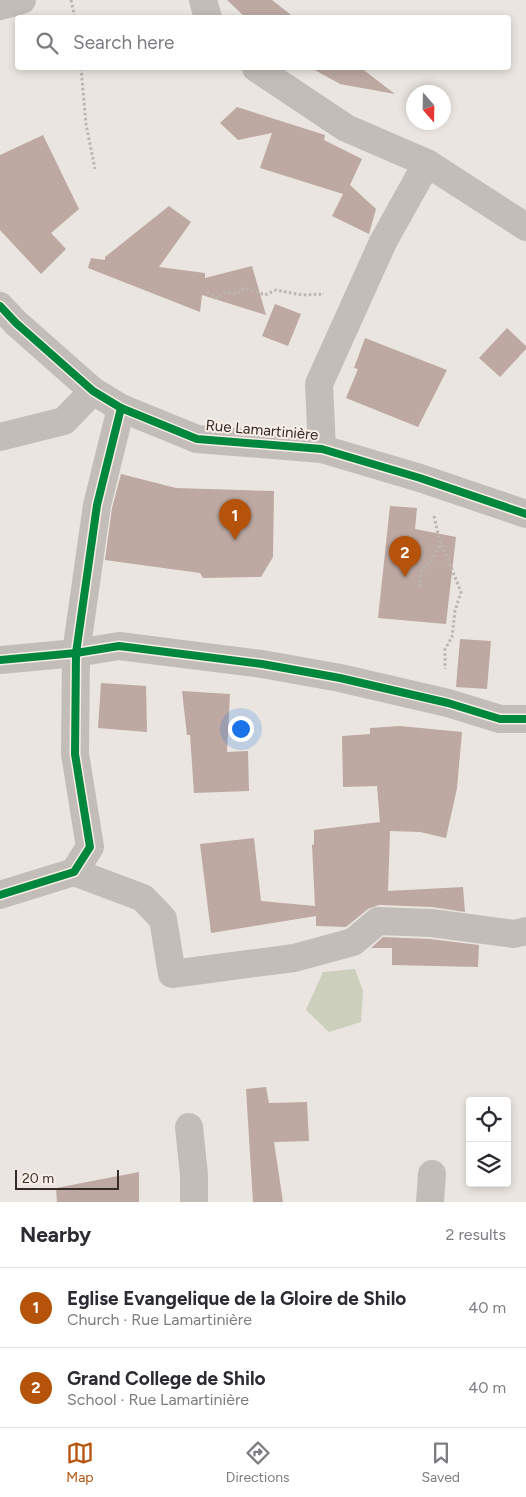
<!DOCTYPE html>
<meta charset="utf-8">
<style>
body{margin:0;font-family:Figtree,sans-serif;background:#f2f2f3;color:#2b2b33}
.controls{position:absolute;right:15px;bottom:15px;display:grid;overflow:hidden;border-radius:5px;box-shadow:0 2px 8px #0003}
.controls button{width:45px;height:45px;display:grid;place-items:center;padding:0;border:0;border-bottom:1px solid #e1e1e2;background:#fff;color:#2b2b33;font:25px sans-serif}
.compass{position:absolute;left:406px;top:85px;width:45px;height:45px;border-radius:50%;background:#fff;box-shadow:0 2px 8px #0003;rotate:160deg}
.scale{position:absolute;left:15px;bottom:12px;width:104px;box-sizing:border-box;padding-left:5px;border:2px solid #342a27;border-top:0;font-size:14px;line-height:18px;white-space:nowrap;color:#342a27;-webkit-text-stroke:4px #f8eee6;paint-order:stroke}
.you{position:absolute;left:240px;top:728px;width:18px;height:18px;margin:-12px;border:4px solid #fff;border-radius:50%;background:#1a73e8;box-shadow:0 0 0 8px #1a73e833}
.badge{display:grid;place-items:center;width:32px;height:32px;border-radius:50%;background:#b45309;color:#fff;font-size:16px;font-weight:700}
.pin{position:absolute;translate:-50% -41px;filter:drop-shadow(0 1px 2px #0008)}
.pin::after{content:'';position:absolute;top:26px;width:18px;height:15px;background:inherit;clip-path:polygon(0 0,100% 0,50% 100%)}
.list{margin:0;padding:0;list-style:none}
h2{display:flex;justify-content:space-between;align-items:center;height:65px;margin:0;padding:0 20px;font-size:21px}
h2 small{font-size:16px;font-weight:400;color:#7c7c81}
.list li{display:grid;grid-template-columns:32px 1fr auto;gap:15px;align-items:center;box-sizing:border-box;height:80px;padding:0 20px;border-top:1px solid #e1e1e2}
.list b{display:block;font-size:19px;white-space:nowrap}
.list p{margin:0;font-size:16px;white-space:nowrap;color:#7c7c81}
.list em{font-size:16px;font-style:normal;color:#7c7c81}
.icon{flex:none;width:28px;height:28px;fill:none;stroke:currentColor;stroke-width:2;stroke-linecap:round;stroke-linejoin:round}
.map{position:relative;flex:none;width:526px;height:1202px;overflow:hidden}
.search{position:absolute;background:#fff;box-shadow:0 2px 8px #0003;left:15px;right:15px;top:15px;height:55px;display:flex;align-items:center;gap:12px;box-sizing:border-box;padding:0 18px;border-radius:5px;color:#7c7c81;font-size:19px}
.sheet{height:225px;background:#fff}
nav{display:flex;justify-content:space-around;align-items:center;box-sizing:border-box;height:70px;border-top:1px solid #e1e1e2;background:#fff;font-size:14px;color:#7c7c81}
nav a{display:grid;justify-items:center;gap:2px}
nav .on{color:#b45309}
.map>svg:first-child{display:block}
.green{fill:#cccfbb}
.building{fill:#bda8a2}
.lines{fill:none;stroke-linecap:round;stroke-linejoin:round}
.path{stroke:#bcb5b1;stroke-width:3;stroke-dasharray:2.5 2.5;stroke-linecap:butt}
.street{stroke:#c3bdb9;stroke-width:28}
.cycleway-casing{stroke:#f8eee6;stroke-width:11}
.cycleway{stroke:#00873e;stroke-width:8}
.labels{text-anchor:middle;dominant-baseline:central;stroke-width:4;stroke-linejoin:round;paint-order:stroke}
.street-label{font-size:15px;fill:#342a27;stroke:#f8eee6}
</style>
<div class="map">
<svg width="526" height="1202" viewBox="0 0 526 1202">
<rect width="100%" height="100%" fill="#eae5e0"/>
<!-- green -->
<path class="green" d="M355,969L363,991L361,1022L329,1032L306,1010L323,972Z"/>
<!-- building -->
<g class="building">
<path d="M227,0H272L295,18H246Z"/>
<path d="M311,68H361L395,94L340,84Z"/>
<path d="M237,107L325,135L324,140L362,159L350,185L376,209L369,234L332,216L343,194L260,168L272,133L238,140L220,123Z"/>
<path d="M43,135L79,209L51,233L66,249L41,274L0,230V155Z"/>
<path d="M169,206L191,222L159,267L205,273V278L252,266L266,315L202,295L200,312L88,268L91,258L105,260V257Z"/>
<path d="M275,304L301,314L288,346L262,336Z"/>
<path d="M507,328L526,346V349L500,377L479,358Z"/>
<path d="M365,338L447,370L418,427L346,398L358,369L354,368Z"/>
<path d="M121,474L176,488L274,491L273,557L261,577L203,578L200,573L105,560L112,508Z"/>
<path d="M390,506L417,508L415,529L456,537L446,624L378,618Z"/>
<path d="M460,639L491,641L487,689L456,687Z"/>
<path d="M101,683L146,686L147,732L98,728Z"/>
<path d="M182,691L230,694L227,752L248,751L249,791L194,793L190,735H187Z"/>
<path d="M400,726L462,732L457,788L446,838L420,832L390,831L388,891L463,887L465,912L432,907L379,905L368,909L346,927L316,926V916L211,933L200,844L254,838L261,901L315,906L312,845L314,844V830L380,822L377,786L343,787L342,736L370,734V728Z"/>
<path d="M383,937L430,939L479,945L478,967L392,965V948H371Z"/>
<path d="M266,1087L269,1103L307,1102L309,1141L274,1142L283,1202H253L246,1089Z"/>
<path d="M139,1172V1202H57L56,1188Z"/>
</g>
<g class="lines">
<!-- path -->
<g class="path">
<path d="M71,0L75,18"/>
<path d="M81,68L86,124L95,169"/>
<path d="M207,292L218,298L226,292L236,294L245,288L265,295L276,290L302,295L324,294"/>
<path d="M434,516L439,538L461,592L455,611L452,637L445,649V669"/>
<path d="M419,587L422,569L432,560L441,543"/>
</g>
<!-- street -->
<g class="street">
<path d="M203,0L208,18"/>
<path d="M0,6L22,0"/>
<path d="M256,68L346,128L427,163L526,227"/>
<path d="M0,306L16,323L93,391L121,408L197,439L322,449L420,478L526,514"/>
<path d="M0,437L64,421L93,391"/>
<path d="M322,449L319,384L383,242L427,163"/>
<path d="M0,660L76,653L119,646L262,664L340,678L448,703L500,719H526"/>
<path d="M74,872L143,898L163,919L172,974L294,958L353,942L378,921L431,923L514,934L526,931"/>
<path d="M0,895L74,872L90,847L75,754L76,653L97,505L121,408"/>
<path d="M189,1127L194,1175V1202"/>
<path d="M430,1202L432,1174"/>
</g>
<!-- cycleway casing -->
<g class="cycleway-casing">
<g id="cycleway">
<path d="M0,306L16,323L93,391L121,408L197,439L322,449L420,478L526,514"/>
<path d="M0,660L76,653L119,646L262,664L340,678L448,703L500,719H526"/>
<path d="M0,895L74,872L90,847L75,754L76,653L97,505L121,408"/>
</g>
</g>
<!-- cycleway -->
<use href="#cycleway" class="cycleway"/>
</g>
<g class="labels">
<!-- street labels -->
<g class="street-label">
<text transform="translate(262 430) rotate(5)">Rue Lamartinière</text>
</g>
</g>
</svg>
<div class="controls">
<button><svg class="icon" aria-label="locate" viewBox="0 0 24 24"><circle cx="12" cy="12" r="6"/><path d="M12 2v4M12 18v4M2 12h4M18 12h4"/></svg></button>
<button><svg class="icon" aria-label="layers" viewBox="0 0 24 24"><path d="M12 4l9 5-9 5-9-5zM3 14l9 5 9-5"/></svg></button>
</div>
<svg class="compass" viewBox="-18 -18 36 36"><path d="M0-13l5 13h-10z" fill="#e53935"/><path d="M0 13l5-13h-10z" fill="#7c7c81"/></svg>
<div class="scale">20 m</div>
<div class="you"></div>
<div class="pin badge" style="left:235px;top:540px">1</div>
<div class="pin badge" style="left:405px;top:577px">2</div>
<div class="search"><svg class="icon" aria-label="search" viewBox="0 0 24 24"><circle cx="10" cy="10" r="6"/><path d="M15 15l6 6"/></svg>Search here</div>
</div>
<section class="sheet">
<h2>Nearby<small>2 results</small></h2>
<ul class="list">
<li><span class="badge">1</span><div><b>Eglise Evangelique de la Gloire de Shilo</b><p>Church · Rue Lamartinière</p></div><em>40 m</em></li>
<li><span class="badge">2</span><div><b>Grand College de Shilo</b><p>School · Rue Lamartinière</p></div><em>40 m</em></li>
</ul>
</section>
<nav>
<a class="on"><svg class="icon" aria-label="map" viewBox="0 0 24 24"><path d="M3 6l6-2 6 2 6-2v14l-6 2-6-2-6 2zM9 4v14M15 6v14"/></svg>Map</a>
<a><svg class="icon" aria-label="directions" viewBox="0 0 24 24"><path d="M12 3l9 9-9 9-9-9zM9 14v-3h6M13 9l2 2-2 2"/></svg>Directions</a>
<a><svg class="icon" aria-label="saved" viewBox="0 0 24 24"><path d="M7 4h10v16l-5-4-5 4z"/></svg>Saved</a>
</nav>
